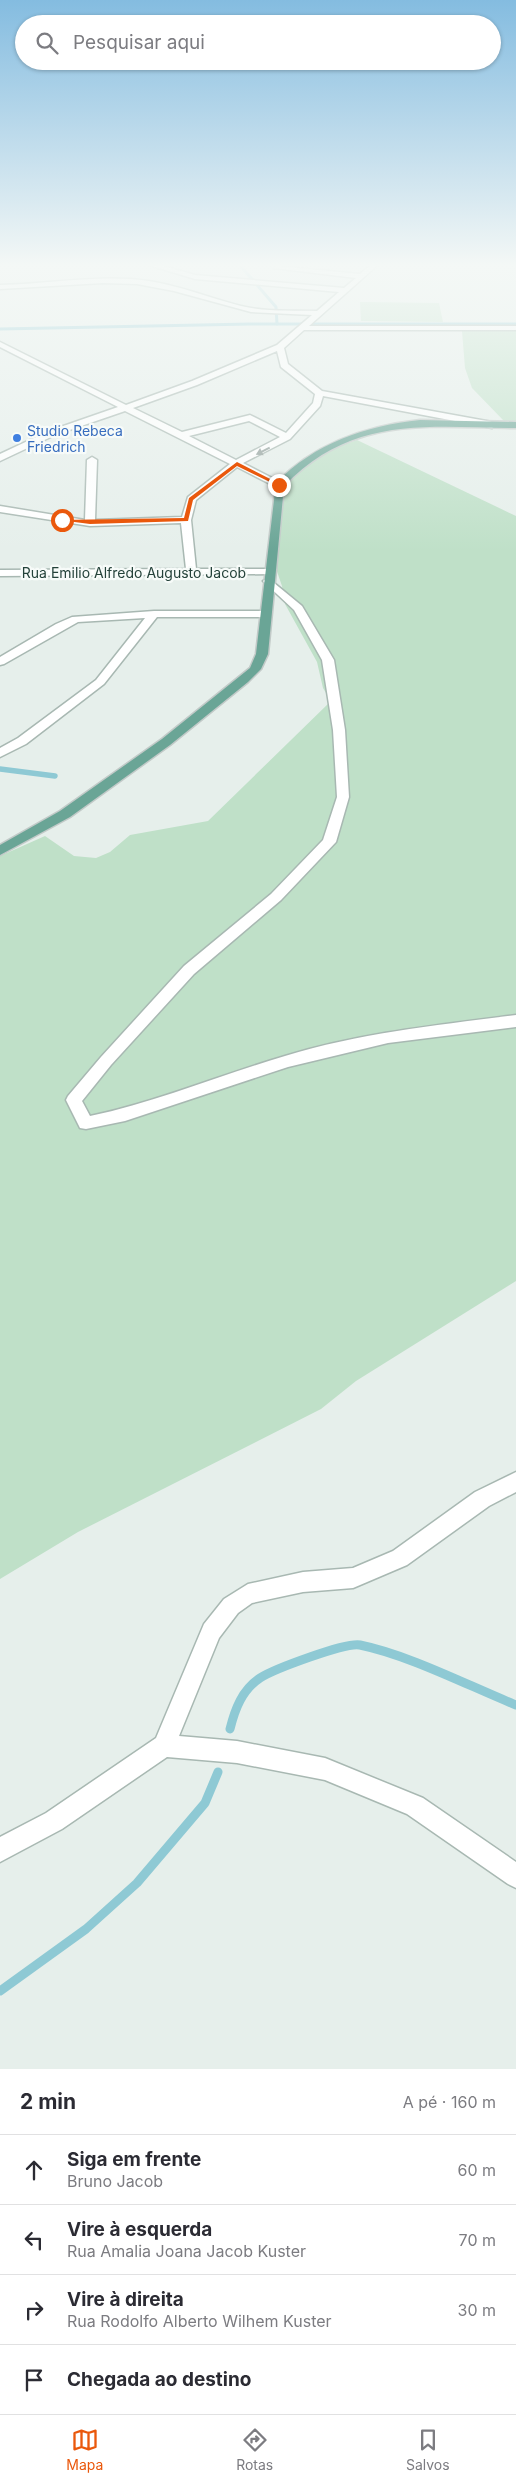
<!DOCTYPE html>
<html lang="pt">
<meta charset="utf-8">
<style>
body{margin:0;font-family:Inter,sans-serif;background:#f7f7f7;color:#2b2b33}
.stop{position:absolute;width:15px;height:15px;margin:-11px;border:4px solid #ea580c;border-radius:50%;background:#fff}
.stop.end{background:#ea580c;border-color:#fff;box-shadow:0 1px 5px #0008}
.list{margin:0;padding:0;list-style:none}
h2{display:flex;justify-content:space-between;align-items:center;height:65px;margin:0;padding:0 20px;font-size:21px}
h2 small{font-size:16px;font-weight:400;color:#7c7c81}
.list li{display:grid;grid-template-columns:32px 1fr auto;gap:15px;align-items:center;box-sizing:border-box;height:70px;padding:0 20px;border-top:1px solid #e1e1e2}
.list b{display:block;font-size:19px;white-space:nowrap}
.list p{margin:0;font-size:16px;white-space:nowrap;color:#7c7c81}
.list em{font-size:16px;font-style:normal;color:#7c7c81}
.icon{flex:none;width:28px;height:28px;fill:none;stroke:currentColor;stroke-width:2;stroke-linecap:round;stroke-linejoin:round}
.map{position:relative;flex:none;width:516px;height:2069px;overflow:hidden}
.search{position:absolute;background:#fff;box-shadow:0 1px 4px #0004;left:15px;right:15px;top:15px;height:55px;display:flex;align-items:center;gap:12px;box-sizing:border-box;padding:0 18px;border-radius:28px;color:#7c7c81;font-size:19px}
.sheet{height:345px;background:#fff}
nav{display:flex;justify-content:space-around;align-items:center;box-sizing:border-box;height:70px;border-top:1px solid #e1e1e2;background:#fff;font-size:14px;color:#7c7c81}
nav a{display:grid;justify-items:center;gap:2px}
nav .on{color:#ea580c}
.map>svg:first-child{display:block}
.green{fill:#bfe0c8}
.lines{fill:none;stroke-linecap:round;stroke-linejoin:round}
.stream-far2{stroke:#8ec9d4;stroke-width:3}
.stream-far1{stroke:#8ec9d4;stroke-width:5.5}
.stream{stroke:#8ec9d4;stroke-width:9}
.minor-casing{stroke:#a8b8b2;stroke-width:3}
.major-casing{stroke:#c2cac8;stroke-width:3}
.minor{fill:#fff;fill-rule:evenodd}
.major{fill:#6aa596;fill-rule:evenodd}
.oneway{fill:#92a09c}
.route{fill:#ea580c}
.shop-dot{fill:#3f7fe0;stroke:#f7fbf9;stroke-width:2}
.labels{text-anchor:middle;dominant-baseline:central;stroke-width:4.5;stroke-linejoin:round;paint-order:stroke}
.far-shop-label{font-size:14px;fill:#366cbe;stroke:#f7fbf9;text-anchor:start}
.far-street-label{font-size:14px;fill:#24423a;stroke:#f7fbf9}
</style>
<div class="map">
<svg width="516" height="2069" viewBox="0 0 516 2069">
<rect width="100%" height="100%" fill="#e6efeb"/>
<!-- green -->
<g class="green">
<path d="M360,302L439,303L443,322L361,321Z"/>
<path d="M516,330V421H504L472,388L465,368L462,331Z"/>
<path d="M357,440L516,516V1281L356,1381L321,1409L78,1532L0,1579V856L45,836L74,856L96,858L110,852L130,835L208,821L331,701L323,688L317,662L285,604L282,586L272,557L280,491L294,472L334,448Z"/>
</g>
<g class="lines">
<!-- stream-far2 -->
<g class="stream-far2">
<path d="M238,263L276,307L277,324"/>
<path d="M0,329L250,324H516"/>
</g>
<!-- stream-far1 -->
<path class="stream-far1" d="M0,769L55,776"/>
<!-- stream -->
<g class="stream">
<path d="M230,1729C235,1709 242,1690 260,1678C274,1669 346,1642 360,1645C409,1655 469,1686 516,1705"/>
<path d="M0,1991L86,1929L137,1883L205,1803L218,1772"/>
</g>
<!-- minor casing -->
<g class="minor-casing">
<g id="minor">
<path d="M142,263H153L195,275L344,288L356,278L273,268L277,266L360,274L373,263H380L309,326H516V330H304L284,348L288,364L322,391L492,422L496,425L492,428L323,396L320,406L290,439L243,463L282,483V487H276L237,467L196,500L191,520L196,569H269L273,570V574L0,576V570L186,569L181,523L90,526L0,512V506L85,520L87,460L92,457L97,460L95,520L182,517L188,497L230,464L125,411L55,435L0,461V454L49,431L118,407L0,347V342L126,405L192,381L277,345L312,315L251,312L174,291L137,284L103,283L0,289V285C50,284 99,274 149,281C181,286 210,298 241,306C266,312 292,310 317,311L339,292L195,279ZM277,351L281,367L315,394L313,403L286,433L250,415L182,432L133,408L197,385ZM249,421L280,437L236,460L189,436Z"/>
<path d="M268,578L302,606L334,660L345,730L349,797L336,842L281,900L194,974L111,1065L82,1101L90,1116C157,1102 220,1075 285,1056C360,1033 438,1025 516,1015V1027L388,1043L288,1067L125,1121L86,1129L80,1128L66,1100L68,1096L101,1057L184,966L271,894L323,840L337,797L333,730L322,660L294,610L263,581Z"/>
<path d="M154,611H266L271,614L266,617H157L104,684L26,744L0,757V748L18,738L96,680L145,618L78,622L4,664L0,665V657L56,624L72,617Z"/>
<path d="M516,1472V1492L489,1506L407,1565L353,1588L303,1592L252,1603L238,1613L219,1638L179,1736L237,1741L325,1758L423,1798L516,1862V1888L508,1884L407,1814L325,1780L237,1763L167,1757L62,1829L0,1862V1837L46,1813L156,1738L204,1624L224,1599L248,1584L303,1572L353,1568L393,1551L475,1492Z"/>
</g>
</g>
<!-- major casing -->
<g class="major-casing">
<path id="major" d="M420,420L516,422V428C427,427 352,415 284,486L268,654L261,669L248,682L170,745L70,817L0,855V845L60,811L162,739L250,668L256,654L276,483C315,443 365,426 420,420Z"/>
</g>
<!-- minor -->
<use href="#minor" class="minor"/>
<!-- major -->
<use href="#major" class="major"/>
</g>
<!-- one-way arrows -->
<defs><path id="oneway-solid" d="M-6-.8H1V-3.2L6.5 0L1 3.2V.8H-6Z" transform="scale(1.25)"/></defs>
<use class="oneway" href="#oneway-solid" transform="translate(263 451) rotate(153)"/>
<!-- sky -->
<linearGradient id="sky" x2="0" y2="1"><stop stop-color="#84bce0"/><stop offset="0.48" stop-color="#f4f8f6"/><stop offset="1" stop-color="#f4f8f6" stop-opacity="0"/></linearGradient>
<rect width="516" height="552" fill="url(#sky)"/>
<!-- route -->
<path class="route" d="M237,462L282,485L278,486L237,466L193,500L188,521L90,524L59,520L184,518L189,498Z"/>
<!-- markers -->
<circle class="shop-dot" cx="17" cy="438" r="5"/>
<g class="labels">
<!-- far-shop labels -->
<g class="far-shop-label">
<text x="27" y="430">Studio Rebeca<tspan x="27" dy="16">Friedrich</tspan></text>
</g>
<!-- far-street labels -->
<g class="far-street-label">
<text x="134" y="572">Rua Emilio Alfredo Augusto Jacob</text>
</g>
</g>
</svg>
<div class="stop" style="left:62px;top:520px"></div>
<div class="stop end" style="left:279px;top:485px"></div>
<div class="search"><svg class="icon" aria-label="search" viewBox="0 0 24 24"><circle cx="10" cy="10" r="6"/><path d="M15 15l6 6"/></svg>Pesquisar aqui</div>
</div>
<section class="sheet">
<h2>2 min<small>A pé · 160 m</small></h2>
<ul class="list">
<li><svg class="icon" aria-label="ahead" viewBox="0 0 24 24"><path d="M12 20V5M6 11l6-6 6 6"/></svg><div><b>Siga em frente</b><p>Bruno Jacob</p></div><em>60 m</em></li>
<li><svg class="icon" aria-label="left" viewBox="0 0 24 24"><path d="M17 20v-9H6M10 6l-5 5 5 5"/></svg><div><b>Vire à esquerda</b><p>Rua Amalia Joana Jacob Kuster</p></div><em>70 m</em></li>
<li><svg class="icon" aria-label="right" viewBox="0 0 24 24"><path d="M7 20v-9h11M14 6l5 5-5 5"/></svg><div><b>Vire à direita</b><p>Rua Rodolfo Alberto Wilhem Kuster</p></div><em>30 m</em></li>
<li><svg class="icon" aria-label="arrive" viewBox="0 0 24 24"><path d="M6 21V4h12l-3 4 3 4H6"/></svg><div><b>Chegada ao destino</b></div></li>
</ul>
</section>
<nav>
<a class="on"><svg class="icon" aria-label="map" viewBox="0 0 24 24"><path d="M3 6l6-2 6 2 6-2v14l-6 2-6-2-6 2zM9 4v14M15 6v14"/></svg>Mapa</a>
<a><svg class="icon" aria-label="directions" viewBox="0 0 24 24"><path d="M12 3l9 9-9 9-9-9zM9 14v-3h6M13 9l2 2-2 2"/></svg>Rotas</a>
<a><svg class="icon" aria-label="saved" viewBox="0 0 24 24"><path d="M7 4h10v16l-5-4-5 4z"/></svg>Salvos</a>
</nav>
